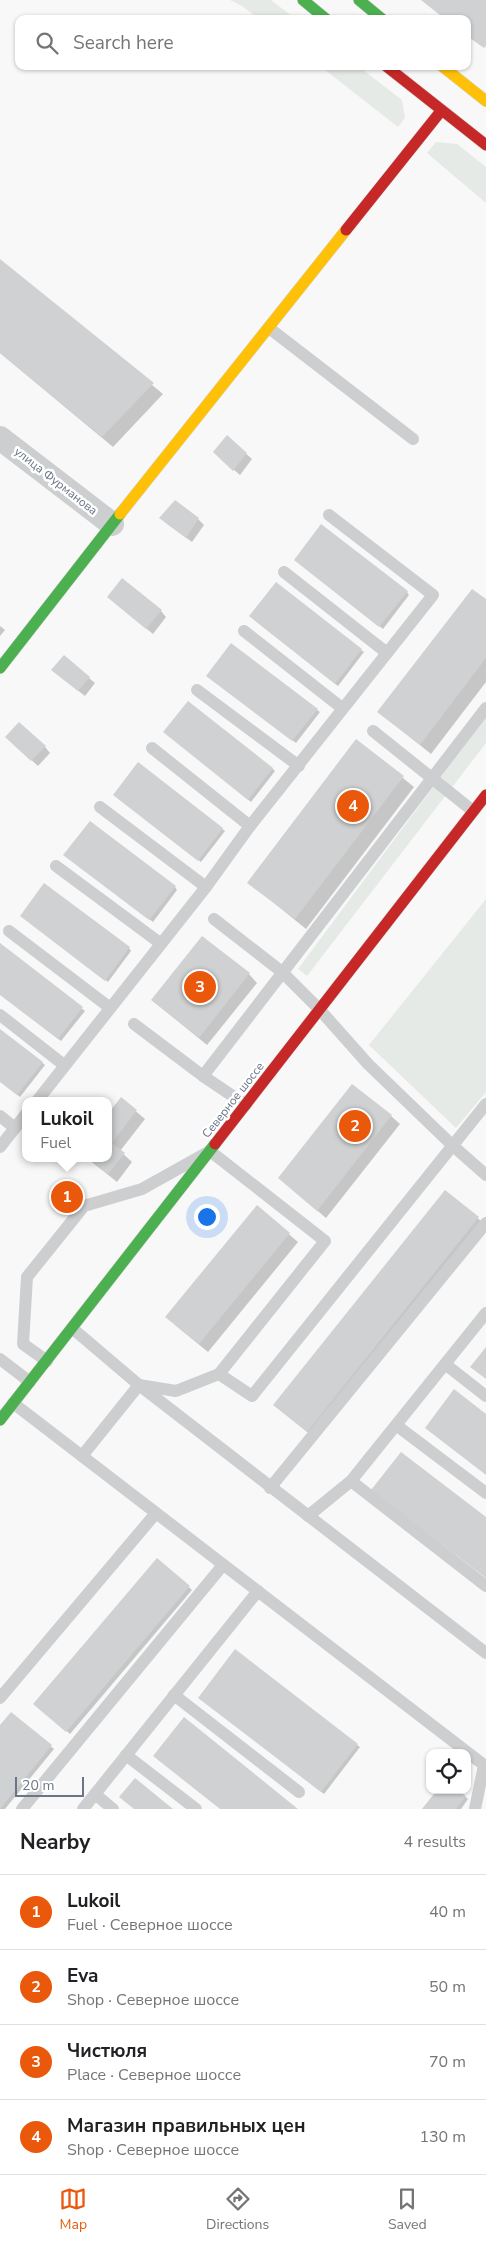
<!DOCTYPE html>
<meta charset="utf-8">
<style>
body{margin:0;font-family:"Nunito Sans",sans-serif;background:#f6f6f6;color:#202124}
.controls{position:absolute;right:15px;bottom:15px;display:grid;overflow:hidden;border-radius:10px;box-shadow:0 1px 4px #0004}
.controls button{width:45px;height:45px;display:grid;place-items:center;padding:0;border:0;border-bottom:1px solid #e0e0e0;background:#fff;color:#202124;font:25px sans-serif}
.scale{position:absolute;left:15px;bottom:12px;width:69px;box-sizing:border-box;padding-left:5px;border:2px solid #6a7687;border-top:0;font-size:14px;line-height:18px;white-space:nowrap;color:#6a7687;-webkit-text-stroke:4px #fff;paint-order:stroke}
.you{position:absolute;left:206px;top:1216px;width:18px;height:18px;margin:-12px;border:4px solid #fff;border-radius:50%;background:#1a73e8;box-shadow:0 0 0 8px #1a73e833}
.badge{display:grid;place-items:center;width:32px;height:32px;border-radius:50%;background:#ea580c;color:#fff;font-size:16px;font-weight:700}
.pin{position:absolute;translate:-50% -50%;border:2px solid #fff;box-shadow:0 1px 5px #0006}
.popup{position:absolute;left:22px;top:1097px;width:90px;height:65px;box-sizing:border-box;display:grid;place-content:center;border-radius:10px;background:#fff;filter:drop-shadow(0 1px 4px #0005);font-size:16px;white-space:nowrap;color:#757577}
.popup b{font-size:19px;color:#202124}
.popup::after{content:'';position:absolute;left:50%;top:100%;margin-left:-10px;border:10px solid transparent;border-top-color:#fff}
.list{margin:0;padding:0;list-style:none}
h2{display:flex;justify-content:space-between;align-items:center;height:65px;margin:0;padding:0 20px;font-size:21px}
h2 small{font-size:16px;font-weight:400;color:#757577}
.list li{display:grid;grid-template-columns:32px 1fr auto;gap:15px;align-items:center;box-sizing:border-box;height:75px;padding:0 20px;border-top:1px solid #e0e0e0}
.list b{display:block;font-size:19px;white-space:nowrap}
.list p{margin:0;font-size:16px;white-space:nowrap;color:#757577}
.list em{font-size:16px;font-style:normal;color:#757577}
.icon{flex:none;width:28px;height:28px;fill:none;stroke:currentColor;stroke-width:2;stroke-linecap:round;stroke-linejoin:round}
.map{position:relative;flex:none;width:486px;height:1809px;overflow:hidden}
.search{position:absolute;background:#fff;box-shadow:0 1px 4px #0004;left:15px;right:15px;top:15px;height:55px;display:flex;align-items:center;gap:12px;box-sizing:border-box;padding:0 18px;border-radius:10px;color:#757577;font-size:19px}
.sheet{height:365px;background:#fff}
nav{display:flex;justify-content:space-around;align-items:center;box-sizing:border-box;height:70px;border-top:1px solid #e0e0e0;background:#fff;font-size:14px;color:#757577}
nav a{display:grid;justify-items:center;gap:2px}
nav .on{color:#ea580c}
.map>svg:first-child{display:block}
.green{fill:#e6eae6}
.shadow{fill:#0003}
.building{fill:#d0d1d2}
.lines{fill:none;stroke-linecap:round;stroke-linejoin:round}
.fast-casing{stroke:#d5d6d7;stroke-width:12}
.slow-casing{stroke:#d5d6d7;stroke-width:12}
.jam-casing{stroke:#d5d6d7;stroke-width:12}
.lane{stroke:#cdcecf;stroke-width:12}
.street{stroke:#cdcecf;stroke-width:24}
.fast{stroke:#4caf50;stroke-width:11}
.slow{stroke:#ffc107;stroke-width:11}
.jam{stroke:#c62828;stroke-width:11}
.labels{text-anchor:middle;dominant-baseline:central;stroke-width:5;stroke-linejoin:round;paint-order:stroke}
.street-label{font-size:12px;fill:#6a7687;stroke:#fff}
</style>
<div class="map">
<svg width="486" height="1809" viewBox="0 0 486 1809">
<rect width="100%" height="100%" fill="#f8f8f8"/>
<!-- green -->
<g class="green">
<path d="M230,0H271L296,19H259L242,6Z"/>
<path d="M320,66H358L402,100L405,118L398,127Z"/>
<path d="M436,142L457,144L486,167V203L427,153Z"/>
<path d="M486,716V743L307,976L298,969Z"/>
<path d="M486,899V1092L456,1128L369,1045Z"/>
</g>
<!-- shadow -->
<g class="shadow">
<path d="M0,260L163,394L113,447L0,353Z"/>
<path d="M227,437L252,459L240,475L220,458Z"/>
<path d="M198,519L204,525L192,542L166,523Z"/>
<path d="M298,562L407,592L409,595L383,629Z"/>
<path d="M486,601V682L431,754L379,712Z"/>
<path d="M115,603L161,611L166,617L153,634Z"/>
<path d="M253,619L361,650L364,652L338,686Z"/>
<path d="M0,626L5,630L0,636Z"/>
<path d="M58,675L89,678L95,683L85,696Z"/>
<path d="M210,678L317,710L320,712L296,743Z"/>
<path d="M168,735L273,769L275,771L251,802Z"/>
<path d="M356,740L414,787L306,929L248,882Z"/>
<path d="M12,742L45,747L50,753L38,766Z"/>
<path d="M138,764L225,831L201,862L117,797Z"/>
<path d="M68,857L175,887L177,890L153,922Z"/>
<path d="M24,918L129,948L131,951L108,982Z"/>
<path d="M0,945L85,1011L61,1041L0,994Z"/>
<path d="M249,974L257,983L207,1045L152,1000Z"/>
<path d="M0,1030L45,1065L20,1097L0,1081Z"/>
<path d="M121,1099L145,1119L120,1151L132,1162L117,1182L87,1158H108Z"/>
<path d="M391,1116L400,1124L326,1218L279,1178Z"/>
<path d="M446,1192L481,1221L310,1434L278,1408Z"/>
<path d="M257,1207L298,1242L208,1352L175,1325Z"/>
<path d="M157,1559L192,1590L70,1734L38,1706Z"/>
<path d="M202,1700L357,1745L360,1747L324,1794Z"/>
<path d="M11,1714L54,1749L5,1809H0V1727Z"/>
<path d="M457,1790L468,1799L461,1809H424Z"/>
</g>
<!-- building -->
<g class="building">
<path d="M421,0H486V46L484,48L467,36V19H445Z"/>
<path d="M0,259L154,383L102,437L0,353Z"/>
<path d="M227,435L247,453L233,471L213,452Z"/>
<path d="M175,500L199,518L186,538L159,518Z"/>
<path d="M321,524L408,591L379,627L294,560Z"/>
<path d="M122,578L162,610L146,629L107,597Z"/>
<path d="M276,582L362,649L335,684L249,616Z"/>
<path d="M472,589L486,599V658L420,745L377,712Z"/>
<path d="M231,643L318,709L292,741L206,676Z"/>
<path d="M64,655L90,677L78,691L51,670Z"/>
<path d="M188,701L273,768L248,800L163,732Z"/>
<path d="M19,722L46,746L31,761L5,737Z"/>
<path d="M356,739L404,776L295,919L247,883Z"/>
<path d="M138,762L223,828L198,861L113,795Z"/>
<path d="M90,821L176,886L149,920L63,855Z"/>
<path d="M44,883L130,947L105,981L20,916Z"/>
<path d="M202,936L250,973L199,1038L151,1000Z"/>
<path d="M0,943L83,1007L58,1039L0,995Z"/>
<path d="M0,1029L43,1062L17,1095L0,1082Z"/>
<path d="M352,1084L392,1115L317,1211L278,1178Z"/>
<path d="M121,1097L137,1110L112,1143L125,1153L108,1174L88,1158H108V1114Z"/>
<path d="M445,1190L479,1217L307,1432L273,1405Z"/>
<path d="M257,1205L290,1233L199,1344L165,1317Z"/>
<path d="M486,1347V1379L470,1367Z"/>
<path d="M454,1389L486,1414V1475L425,1428Z"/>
<path d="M401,1452L486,1517V1578L371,1490Z"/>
<path d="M157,1558L190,1586L66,1732L33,1704Z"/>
<path d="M235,1649L358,1744L321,1792L198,1698Z"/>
<path d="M11,1712L52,1745L0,1809V1725Z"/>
<path d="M184,1717L298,1809H220L153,1756Z"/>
<path d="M135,1778L173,1809H134L119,1797Z"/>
<path d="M437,1790H459L466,1796L456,1809H422Z"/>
</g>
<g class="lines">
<!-- fast casing -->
<g class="fast-casing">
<g id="fast">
<path d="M303,0L326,19"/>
<path d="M359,0L382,19"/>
<path d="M0,668L120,514"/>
<path d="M0,1420L215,1144"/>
</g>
</g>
<!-- slow casing -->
<g class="slow-casing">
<g id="slow">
<path d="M442,66L486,101"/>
<path d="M120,514L346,230"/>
</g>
</g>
<!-- jam casing -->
<g class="jam-casing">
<g id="jam">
<path d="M386,66L486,145"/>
<path d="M346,230L441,111"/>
<path d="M215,1144L486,795"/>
</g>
</g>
<!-- lane -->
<g class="lane">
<path d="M269,328L413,439"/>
<path d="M284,572L387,653"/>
<path d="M244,631L342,708"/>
<path d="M197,690L299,766"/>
<path d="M373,731L473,811"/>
<path d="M152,748L250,826"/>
<path d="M100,807L206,887"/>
<path d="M56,866L160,943"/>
<path d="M214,919L282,972L320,1010L368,1064L452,1145L486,1175"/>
<path d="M9,931L109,1007"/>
<path d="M0,1015L64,1065"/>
<path d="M134,1024L203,1076L246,1105"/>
<path d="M203,1076L486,708"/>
<path d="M37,1101L206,887L250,826L433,595L329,515"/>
<path d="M0,1116L15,1128"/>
<path d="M0,1147L26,1114"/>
<path d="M72,1328L139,1385L486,1653"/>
<path d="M0,1359L30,1382"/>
<path d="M47,1361L23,1344L27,1277L84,1206L142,1189L210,1151L325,1241L219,1374L176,1391L139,1385L82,1456"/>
<path d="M445,1364L486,1396"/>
<path d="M219,1374L252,1396L486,1104"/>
<path d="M13,1403L484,1765L475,1809"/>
<path d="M396,1425L486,1493"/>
<path d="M351,1481L486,1586"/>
<path d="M270,1488L486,1223"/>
<path d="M308,1516L351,1481L486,1313"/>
<path d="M174,1695L299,1792"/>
<path d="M0,1698L156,1513"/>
<path d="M126,1755L196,1809"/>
<path d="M95,1794L113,1809"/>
<path d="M22,1809L223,1565"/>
<path d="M83,1809L258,1591"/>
</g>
<!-- street -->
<path class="street" d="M0,438L112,524"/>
<!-- fast -->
<use href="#fast" class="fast"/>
<!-- slow -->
<use href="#slow" class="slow"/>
<!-- jam -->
<use href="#jam" class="jam"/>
</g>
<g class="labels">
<!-- street labels -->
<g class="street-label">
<text transform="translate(56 481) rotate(38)">улица Фурманова</text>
<text transform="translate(233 1100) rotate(-52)">Северное шоссе</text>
</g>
</g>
</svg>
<div class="controls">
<button><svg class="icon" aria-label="locate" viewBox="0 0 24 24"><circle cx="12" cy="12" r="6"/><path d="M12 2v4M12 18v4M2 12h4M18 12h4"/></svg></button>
</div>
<div class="scale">20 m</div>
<div class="you"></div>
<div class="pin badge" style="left:67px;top:1197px">1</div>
<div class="popup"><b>Lukoil</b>Fuel</div>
<div class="pin badge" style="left:355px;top:1126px">2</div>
<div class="pin badge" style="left:200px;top:987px">3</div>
<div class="pin badge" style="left:353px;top:806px">4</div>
<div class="search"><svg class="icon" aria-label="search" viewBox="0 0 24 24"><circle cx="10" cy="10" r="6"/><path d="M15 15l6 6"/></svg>Search here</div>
</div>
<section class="sheet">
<h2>Nearby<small>4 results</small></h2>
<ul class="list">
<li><span class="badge">1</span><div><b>Lukoil</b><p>Fuel · Северное шоссе</p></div><em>40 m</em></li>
<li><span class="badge">2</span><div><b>Eva</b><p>Shop · Северное шоссе</p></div><em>50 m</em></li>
<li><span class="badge">3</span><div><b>Чистюля</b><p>Place · Северное шоссе</p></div><em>70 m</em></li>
<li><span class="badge">4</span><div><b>Магазин правильных цен</b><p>Shop · Северное шоссе</p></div><em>130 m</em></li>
</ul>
</section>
<nav>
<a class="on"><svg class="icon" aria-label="map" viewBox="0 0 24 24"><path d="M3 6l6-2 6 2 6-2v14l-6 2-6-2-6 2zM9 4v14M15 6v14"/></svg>Map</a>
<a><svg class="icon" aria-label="directions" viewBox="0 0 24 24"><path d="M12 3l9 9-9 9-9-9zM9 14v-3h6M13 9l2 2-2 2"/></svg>Directions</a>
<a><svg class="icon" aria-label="saved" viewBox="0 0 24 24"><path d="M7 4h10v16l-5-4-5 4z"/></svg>Saved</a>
</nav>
